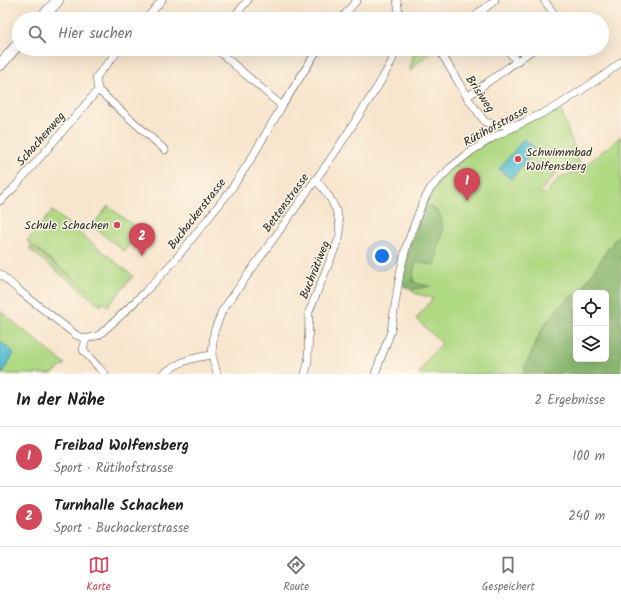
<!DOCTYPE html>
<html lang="de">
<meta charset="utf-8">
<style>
body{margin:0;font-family:Kalam,sans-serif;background:#f6f6f6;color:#222}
.controls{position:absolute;right:12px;bottom:12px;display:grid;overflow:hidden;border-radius:6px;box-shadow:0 4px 16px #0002}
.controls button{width:36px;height:36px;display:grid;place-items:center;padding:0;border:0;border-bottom:1px solid #e0e0e0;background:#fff;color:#222;font:20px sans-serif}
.you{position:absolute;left:382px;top:256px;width:14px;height:14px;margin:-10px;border:3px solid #fff;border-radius:50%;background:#1a73e8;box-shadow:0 0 0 6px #1a73e833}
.badge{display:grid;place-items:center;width:26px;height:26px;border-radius:50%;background:#d1495b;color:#fff;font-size:13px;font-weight:700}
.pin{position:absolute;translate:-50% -33px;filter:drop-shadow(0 1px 2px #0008)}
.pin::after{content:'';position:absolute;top:21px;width:14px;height:12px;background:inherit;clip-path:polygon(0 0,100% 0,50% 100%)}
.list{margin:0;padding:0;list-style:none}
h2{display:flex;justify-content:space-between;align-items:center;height:52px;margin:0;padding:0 16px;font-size:17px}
h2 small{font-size:13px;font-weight:400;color:#767676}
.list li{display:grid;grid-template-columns:26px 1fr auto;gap:12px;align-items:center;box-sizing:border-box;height:60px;padding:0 16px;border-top:1px solid #e0e0e0}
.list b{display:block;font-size:15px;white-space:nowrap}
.list p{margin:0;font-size:13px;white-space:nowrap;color:#767676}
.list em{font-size:13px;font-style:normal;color:#767676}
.icon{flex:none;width:22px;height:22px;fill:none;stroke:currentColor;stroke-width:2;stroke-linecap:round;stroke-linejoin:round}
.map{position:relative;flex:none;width:621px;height:374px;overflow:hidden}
.search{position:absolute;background:#fff;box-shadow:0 4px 16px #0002;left:12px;right:12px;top:12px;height:44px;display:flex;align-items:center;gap:10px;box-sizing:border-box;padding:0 14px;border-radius:22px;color:#767676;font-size:15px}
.sheet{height:172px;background:#fff}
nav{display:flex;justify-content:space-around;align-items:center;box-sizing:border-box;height:56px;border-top:1px solid #e0e0e0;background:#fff;font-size:11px;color:#767676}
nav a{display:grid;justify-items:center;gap:2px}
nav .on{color:#d1495b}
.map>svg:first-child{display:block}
.green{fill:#b0d984;stroke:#6e8258}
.forest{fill:#8cb972;stroke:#5c724e}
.water{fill:#57bfd4;stroke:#417580}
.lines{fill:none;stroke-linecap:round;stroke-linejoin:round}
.street-casing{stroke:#4a4743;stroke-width:8}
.primary-casing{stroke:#4a4743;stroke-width:12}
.street{stroke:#fff;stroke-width:7}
.primary{stroke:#fff;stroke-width:11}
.poi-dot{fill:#d1495b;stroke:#fcf5e5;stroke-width:1.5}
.labels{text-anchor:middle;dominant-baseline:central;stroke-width:3;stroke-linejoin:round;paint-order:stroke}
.street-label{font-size:12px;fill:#2b2b2b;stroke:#fcf5e5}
.poi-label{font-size:12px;fill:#2b2b2b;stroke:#fcf5e5;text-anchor:start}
</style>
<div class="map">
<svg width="621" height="374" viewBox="0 0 621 374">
<rect width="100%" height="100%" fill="#fcf5e5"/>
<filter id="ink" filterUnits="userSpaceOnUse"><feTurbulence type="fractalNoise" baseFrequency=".025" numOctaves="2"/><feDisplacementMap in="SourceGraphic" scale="8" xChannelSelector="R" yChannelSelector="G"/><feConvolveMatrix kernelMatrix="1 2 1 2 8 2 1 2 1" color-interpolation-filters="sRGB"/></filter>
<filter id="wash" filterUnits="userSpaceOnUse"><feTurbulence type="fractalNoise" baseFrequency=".012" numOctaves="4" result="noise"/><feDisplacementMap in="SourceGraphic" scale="16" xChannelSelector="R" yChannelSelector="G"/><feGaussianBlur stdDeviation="0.9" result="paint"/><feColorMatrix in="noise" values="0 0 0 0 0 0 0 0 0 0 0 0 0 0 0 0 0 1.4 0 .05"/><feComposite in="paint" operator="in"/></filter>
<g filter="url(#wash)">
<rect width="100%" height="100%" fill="#f8e5ce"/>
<!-- green -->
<g class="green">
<path d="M415,49H438L440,51C428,54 417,61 411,71L410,69Z"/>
<path d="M559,105L579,161V164L562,170L560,169L539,193L541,194H545L560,177L588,169L586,165L621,136V232L610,246L582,289L560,306L525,367L524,374H419L428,359L442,343L416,319L433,298L414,293C412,289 408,287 404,286L430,189L473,149Z"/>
<path d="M108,206L140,231L124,251L92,226Z"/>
<path d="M52,211L133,276L108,306L103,302L101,306L29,249L31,246L88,290L27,241Z"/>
<path d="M0,311L65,364L52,374H0Z"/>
</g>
<!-- forest -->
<g class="forest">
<path d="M422,204C431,204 441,212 442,222C443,227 442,234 441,239L440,240C437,248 438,256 436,263L434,265L416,262L414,271L413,282L427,286H430C426,287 414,290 410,289C406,288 402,284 399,281Z"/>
<path d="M621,232V365L620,374H524L525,367L544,325L560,306L576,293V359H606V293H577L582,289L610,246Z"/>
</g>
<!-- water -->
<g class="water">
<path d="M524,139L536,149L511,179L499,169Z"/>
<path d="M0,341L14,353L2,374H0Z"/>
</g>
</g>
<g filter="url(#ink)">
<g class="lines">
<!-- street casing -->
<g class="street-casing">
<g id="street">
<path d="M397,0L400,19"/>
<path d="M544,0L558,19"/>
<path d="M480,11L485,19"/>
<path d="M146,19L162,0"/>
<path d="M232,19L248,0"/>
<path d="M341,19L357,0"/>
<path d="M472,19L495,0"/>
<path d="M216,49L282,106"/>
<path d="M441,49L440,51L467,97L485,122L497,125L517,124"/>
<path d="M507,49L517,62"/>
<path d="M98,90L165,150"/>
<path d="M467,97L534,49"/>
<path d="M0,201L12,190L98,90L96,77L120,49"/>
<path d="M0,274L21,292L76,335L86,339L99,335L116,320L145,292L175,260L230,191L251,159L282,106L318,49"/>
<path d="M86,339L83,350L99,368L105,374"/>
<path d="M163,374C180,361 191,358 212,355"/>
<path d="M217,374L212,355L214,332L222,311L334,154L378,86L391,63L396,49"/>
<path d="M305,374L308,363L309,312L340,236L339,221L336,210L330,198L322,187L315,180"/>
<path d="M375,374L391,331L400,273L407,244L422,204L430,189L450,168L473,150L494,137L559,105L606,74L621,62"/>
</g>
</g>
<!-- primary casing -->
<g class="primary-casing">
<g id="primary">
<path d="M41,19L58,0"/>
<path d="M0,65L19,43"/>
</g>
</g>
<!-- street -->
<use href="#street" class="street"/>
<!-- primary -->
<use href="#primary" class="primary"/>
</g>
</g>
<!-- markers -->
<g class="poi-dot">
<circle cx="518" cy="159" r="4"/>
<circle cx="117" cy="225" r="4"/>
</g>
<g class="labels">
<!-- street labels -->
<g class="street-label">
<text transform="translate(480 94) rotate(56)">Brisiweg</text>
<text transform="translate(496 126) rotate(-29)">Rütihofstrasse</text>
<text transform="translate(41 139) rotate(-49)">Schachenweg</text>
<text transform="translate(286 203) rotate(-54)">Bettenstrasse</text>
<text transform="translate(197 214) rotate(-52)">Buchackerstrasse</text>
<text transform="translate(315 270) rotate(-68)">Buchrütiweg</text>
</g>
<!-- poi labels -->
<g class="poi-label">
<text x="526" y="152">Schwimmbad<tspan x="526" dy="14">Wolfensberg</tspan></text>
<text x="109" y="225" text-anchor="end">Schule Schachen</text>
</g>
</g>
</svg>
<div class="controls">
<button><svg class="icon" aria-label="locate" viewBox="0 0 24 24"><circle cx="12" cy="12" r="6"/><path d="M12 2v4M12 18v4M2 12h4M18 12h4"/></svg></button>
<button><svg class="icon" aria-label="layers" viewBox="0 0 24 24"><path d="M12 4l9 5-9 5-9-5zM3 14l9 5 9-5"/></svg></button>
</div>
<div class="you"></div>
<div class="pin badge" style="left:467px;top:201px">1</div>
<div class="pin badge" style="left:142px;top:256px">2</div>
<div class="search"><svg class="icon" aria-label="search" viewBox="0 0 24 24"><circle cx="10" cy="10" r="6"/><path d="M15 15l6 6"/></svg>Hier suchen</div>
</div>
<section class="sheet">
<h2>In der Nähe<small>2 Ergebnisse</small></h2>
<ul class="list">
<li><span class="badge">1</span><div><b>Freibad Wolfensberg</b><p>Sport · Rütihofstrasse</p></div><em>100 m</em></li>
<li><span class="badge">2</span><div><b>Turnhalle Schachen</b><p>Sport · Buchackerstrasse</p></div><em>240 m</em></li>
</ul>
</section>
<nav>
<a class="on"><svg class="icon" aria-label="map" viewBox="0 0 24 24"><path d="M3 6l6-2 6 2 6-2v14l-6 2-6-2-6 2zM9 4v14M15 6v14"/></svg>Karte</a>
<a><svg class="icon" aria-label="directions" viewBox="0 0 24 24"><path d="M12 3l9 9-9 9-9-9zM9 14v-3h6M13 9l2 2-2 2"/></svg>Route</a>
<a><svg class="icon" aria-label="saved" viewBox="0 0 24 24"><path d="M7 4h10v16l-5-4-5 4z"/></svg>Gespeichert</a>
</nav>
